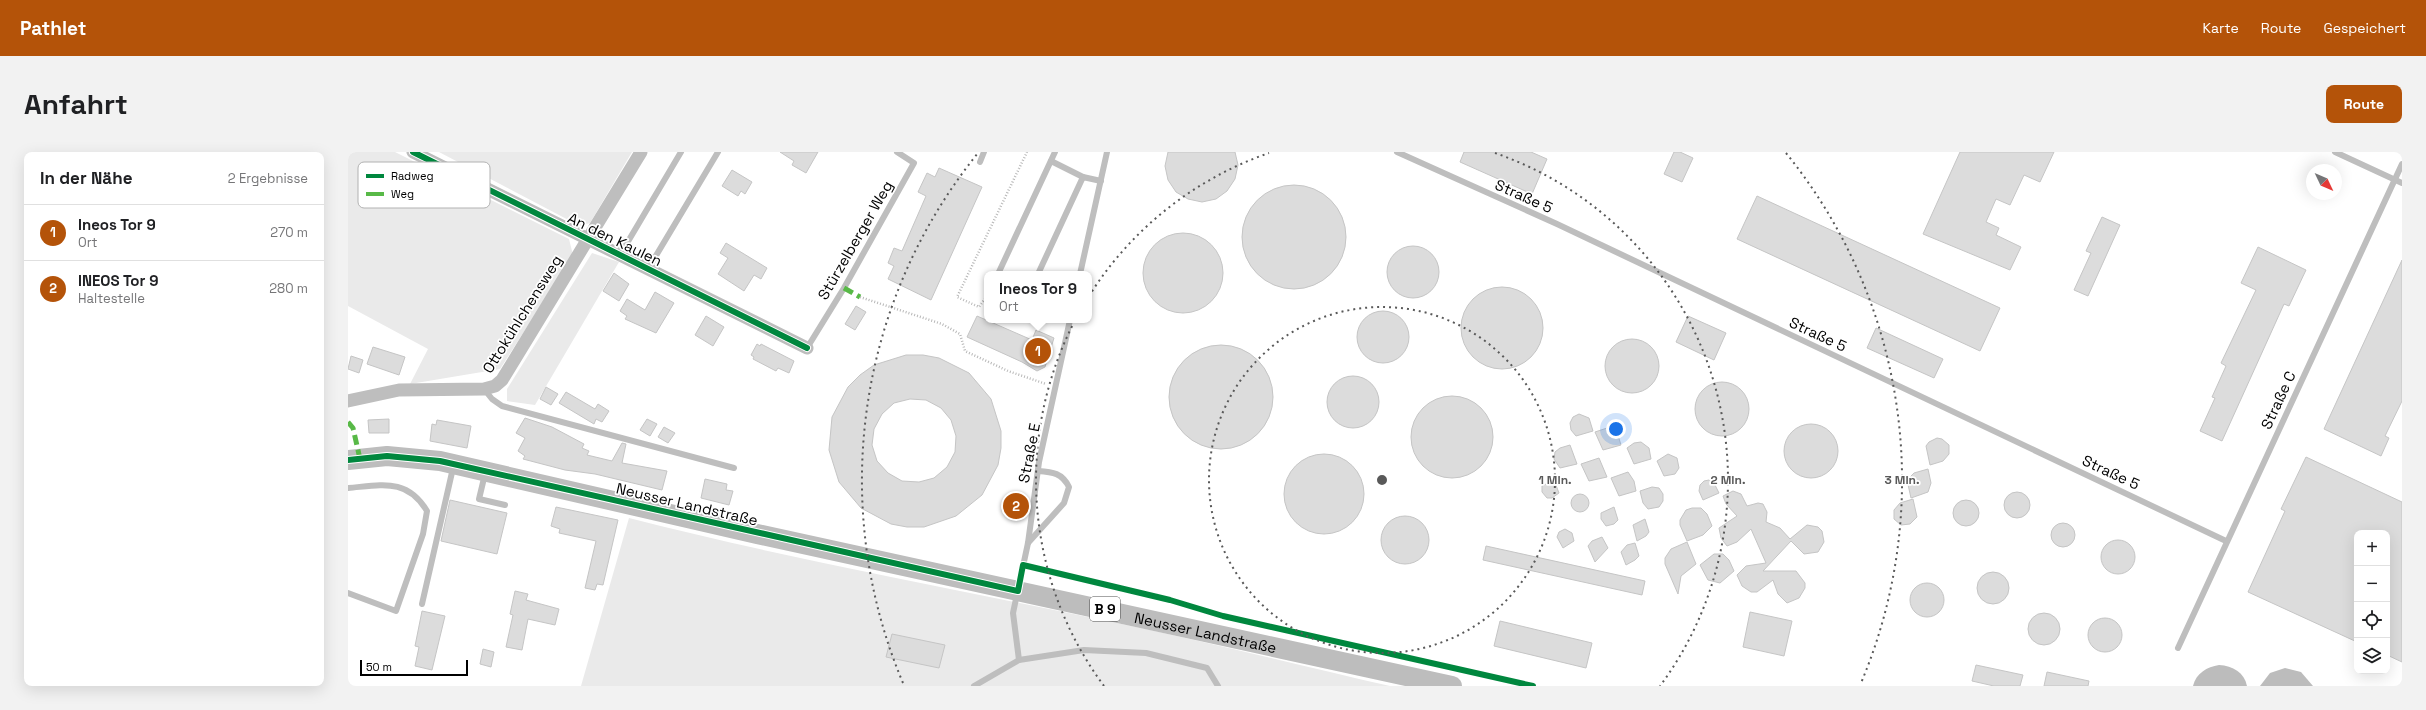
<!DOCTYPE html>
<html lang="de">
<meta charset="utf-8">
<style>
body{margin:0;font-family:"Space Grotesk",sans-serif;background:#f2f2f2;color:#202124}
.controls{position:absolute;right:12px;bottom:12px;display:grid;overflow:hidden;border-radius:8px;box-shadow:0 4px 16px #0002}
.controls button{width:36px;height:36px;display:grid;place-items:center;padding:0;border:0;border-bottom:1px solid #e0e0e0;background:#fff;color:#202124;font:20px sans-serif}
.compass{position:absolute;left:1958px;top:12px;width:36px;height:36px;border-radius:50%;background:#fff;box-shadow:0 4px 16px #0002;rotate:134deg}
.scale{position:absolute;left:12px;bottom:10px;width:108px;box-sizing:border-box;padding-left:4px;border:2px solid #000;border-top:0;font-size:11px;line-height:14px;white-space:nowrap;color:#000;-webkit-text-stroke:3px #fff;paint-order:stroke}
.you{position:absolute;left:1268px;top:277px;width:14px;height:14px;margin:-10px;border:3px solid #fff;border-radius:50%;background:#1a73e8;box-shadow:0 0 0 6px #1a73e833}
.badge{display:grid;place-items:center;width:26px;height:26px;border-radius:50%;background:#b45309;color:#fff;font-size:13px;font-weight:700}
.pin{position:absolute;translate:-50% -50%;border:2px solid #fff;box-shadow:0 1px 4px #0006}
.popup{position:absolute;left:636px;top:119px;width:108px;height:52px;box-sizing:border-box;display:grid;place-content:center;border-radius:8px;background:#fff;filter:drop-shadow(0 1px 3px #0005);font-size:13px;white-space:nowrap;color:#757577}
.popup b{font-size:15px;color:#202124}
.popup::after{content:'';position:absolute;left:50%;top:100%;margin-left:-8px;border:8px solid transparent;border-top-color:#fff}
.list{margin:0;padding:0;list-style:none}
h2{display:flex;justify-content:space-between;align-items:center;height:52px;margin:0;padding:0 16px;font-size:17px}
h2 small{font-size:13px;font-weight:400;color:#757577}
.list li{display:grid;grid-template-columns:26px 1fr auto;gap:12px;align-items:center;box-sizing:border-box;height:56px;padding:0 16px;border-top:1px solid #e0e0e0}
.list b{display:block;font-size:15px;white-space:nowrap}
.list p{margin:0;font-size:13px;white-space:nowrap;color:#757577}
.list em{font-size:13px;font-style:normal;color:#757577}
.icon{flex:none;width:22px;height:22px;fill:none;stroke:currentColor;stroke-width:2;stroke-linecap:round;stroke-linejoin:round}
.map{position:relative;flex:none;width:2054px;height:534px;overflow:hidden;border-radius:8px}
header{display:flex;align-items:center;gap:24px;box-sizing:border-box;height:56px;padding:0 20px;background:#b45309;color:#fff}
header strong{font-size:19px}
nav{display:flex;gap:22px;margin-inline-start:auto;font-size:14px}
.intro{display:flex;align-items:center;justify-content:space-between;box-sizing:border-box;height:96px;padding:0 24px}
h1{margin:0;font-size:28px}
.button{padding:10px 18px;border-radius:8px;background:#b45309;color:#fff;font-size:14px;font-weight:700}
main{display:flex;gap:24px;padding:0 24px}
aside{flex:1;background:#fff;border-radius:8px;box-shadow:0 4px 16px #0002}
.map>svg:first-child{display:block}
.green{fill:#eaeaea}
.water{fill:#bcbcbc}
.building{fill:#dcdcdc;stroke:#c5c5c5;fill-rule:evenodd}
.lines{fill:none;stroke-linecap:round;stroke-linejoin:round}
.path{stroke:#b8b8b8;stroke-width:2.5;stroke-dasharray:1 2;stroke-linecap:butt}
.lane{stroke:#bebebe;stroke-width:6}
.street{stroke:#bebebe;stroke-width:13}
.primary{stroke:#bdbdbd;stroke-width:20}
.quiet{stroke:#58b947;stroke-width:5;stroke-dasharray:10 5;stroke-linecap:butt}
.cycleway-casing{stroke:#fff;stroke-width:8}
.cycleway{stroke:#00873e;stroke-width:6}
.ring{fill:none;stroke:#595959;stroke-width:2;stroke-dasharray:2 4}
.labels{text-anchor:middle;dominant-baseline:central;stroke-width:3.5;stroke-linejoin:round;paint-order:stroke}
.shield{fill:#fff;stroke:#4c4c4c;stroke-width:1}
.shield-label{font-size:14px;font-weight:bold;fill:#000}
.street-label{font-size:15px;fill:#000;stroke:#fff}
.key{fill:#fff;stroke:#b2b2b2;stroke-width:1}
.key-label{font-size:11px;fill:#000}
.centre{fill:#595959;stroke:#fff;stroke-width:2}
.ring-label{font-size:12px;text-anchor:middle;font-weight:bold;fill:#595959;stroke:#fff;stroke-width:3.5;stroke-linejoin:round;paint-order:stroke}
</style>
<header>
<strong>Pathlet</strong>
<nav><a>Karte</a><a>Route</a><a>Gespeichert</a></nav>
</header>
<div class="intro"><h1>Anfahrt</h1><a class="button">Route</a></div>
<main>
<aside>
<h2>In der Nähe<small>2 Ergebnisse</small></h2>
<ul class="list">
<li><span class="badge">1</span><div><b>Ineos Tor 9</b><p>Ort</p></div><em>270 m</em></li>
<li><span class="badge">2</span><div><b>INEOS Tor 9</b><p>Haltestelle</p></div><em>280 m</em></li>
</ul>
</aside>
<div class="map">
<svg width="2054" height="534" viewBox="0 0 2054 534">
<rect width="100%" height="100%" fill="#fff"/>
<!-- green -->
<g class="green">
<path d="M0,0H47L221,87L225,103L152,217L62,232L80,197L0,154Z"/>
<path d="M91,0H284L242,71L232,74Z"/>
<path d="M244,101L271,110L187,253L159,249V237Z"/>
<path d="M281,366C441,407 602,436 764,470C857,489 950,513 1042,534H233Z"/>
</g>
<!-- water -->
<g class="water">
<path d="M1871,513C1885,514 1896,520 1899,534H1845C1848,521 1859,515 1871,513Z"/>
<path d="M1937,516L1953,520L1965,534H1912L1922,521Z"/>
</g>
<!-- building -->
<g class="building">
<path d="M432,0H470L458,21L444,13L446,9Z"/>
<path d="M820,0H887L890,13L887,27L879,39L868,47L854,50L840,47L828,40L820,28L817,14Z"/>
<path d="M1116,0H1183L1199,7L1184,42L1112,10Z"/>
<path d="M1326,0H1332L1345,6L1334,30L1316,22Z"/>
<path d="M1612,0H1706L1692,30L1676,23L1662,53L1648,47L1638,70L1651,76L1648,83L1673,95L1662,118L1575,82Z"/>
<path d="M591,16L634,35L583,148L540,127L546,114L540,111L546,96L554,99L578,44L570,40L579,21L587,25Z"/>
<path d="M384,18L404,30L397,42L393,39L390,44L374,34Z"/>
<circle cx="946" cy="85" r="52"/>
<path d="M1409,44L1652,156L1632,199L1389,87Z"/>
<path d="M1754,65L1772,73L1740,144L1726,138L1743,101L1738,99Z"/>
<circle cx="835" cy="121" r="40"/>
<path d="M378,91L419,116L413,127L406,123L396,139L370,122L380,106L372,101Z"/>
<circle cx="1065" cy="120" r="26"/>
<path d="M1910,95L1958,118L1941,154L1936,152L1874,289L1852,279L1867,246L1864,245L1878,214L1873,211L1908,138L1893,131Z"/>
<path d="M2054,108V249L2037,284L2041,286L2033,304L1976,277Z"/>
<path d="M266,121L281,132L271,149L255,139Z"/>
<circle cx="1154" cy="176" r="41"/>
<path d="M307,140L326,151L308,181L277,167L279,164L272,159L279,147L297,158Z"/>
<path d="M508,154L518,160L507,178L497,172Z"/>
<circle cx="1035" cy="185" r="26"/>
<path d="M358,164L376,175L365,194L347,183Z"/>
<path d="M629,164L684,188L688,178L706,186L697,215L689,219L674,210L619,185Z"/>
<path d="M1340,164L1378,181L1366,208L1328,190Z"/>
<path d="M1528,176L1595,207L1586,226L1519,196Z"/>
<circle cx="1284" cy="214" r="27"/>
<path d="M409,192L412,194L413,192L446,209L441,221L430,216L428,219L405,207L406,205L403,203Z"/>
<circle cx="873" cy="245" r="52"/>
<path d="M25,195L57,205L51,223L19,212Z"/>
<path d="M558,203H575L591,206L621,221L643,247L653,279V296L650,313L634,343L608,364L576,375H559L543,372L513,356L491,330L481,298L484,265L500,235L512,223L526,213ZM562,247L578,248L593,256L603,268L608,284L607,300L599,315L586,326L571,330L554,329L540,321L529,309L524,293L526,277L534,262L546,251Z"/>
<path d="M3,204L15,208L11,221L0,217Z"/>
<circle cx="1005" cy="250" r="26"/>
<circle cx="1374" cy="257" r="27"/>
<path d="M198,235L210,242L203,253L192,247Z"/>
<path d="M218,240L247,257L250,252L261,259L254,270L248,267L246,272L211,251Z"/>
<circle cx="1104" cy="285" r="41"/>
<path d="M1231,262L1241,266L1245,279L1228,284L1223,278L1222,271L1225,265Z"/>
<path d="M177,266L204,275L236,292L234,296L241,299L239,303L264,309L274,291L278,292L274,311L319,319L314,338L247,322L217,318L175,307L177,304L170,299L177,286L168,281Z"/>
<path d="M41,267V281H21L20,268Z"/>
<path d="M299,267L309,272L302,284L292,278Z"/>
<path d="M89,268L123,274L119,296L82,289L84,272L88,273Z"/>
<circle cx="1463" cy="299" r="27"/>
<path d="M316,275L327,281L320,291L310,285Z"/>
<path d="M1259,276L1269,280L1273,293L1255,298L1247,280Z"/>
<path d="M1589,286L1594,287L1601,293V302L1595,309L1582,313L1578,294L1581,290Z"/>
<path d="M1293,290L1301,296L1303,307L1286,312L1279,296L1286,291Z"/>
<path d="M1222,293L1229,312L1212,316L1206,307L1207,300L1212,296Z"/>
<path d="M1320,302L1329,306L1331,316L1327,322L1316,324L1309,309Z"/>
<circle cx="976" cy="342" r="40"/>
<path d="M1958,305L2054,350V510L2039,503V381H2009V490L1900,440L1937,359L1933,357Z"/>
<path d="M1251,306L1259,325L1241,329L1233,312Z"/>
<path d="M1580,317L1583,331L1580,340L1563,346L1559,328L1566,321Z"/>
<path d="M1280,320L1286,329L1288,339L1271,344L1263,326Z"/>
<path d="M357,327L379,332L378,338L385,339L381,353L353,346Z"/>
<path d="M1206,328L1211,341L1204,346H1199L1194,340V334Z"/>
<path d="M1361,328L1366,331L1371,341L1355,348L1351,339L1352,333L1356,329Z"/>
<path d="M1304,335L1311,336L1315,342V349L1311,355L1300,357L1295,351L1292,339Z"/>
<path d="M1385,339L1393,342L1399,354L1410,351L1415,352L1419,360L1418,370L1432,376L1442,387L1459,373L1470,375L1474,379L1476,390L1470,400L1456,402L1443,389L1415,419H1448L1457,431V436L1451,446L1439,451L1430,442L1425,428L1409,440H1403L1394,434L1389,423L1398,414L1418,411L1403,377L1389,390L1379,394L1373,386L1371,376L1389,364L1378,352L1375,344Z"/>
<circle cx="1669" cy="353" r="13"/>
<circle cx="1232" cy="351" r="9"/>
<path d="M1565,347L1569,365L1562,372L1553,373L1546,367V358L1552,351Z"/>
<circle cx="1618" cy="361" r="13"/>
<path d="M102,348L159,361L149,402L93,389Z"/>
<path d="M208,355L270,368L255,433L249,432L247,438L237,436L248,389L211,381L212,377L203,374Z"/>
<path d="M1266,355L1270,368L1266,372L1258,374L1253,367V361Z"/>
<path d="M1344,356H1353L1359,362L1364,374L1355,383L1339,389L1332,373V368L1338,358Z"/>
<circle cx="1057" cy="388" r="24"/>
<path d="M1297,367L1301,380L1298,384L1289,389L1285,373Z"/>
<circle cx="1715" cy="383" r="12"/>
<path d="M1217,377L1224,381L1226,389L1215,396L1209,385L1211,380Z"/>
<path d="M1254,385L1260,396L1247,410L1240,394L1244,389Z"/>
<circle cx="1770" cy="405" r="17"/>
<path d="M1339,390L1348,412L1333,424L1330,442L1317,412V406L1323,397Z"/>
<path d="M1287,391L1291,404L1287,408L1278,413L1273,400L1279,393Z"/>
<path d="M1138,394L1297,429L1294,443L1135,408Z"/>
<path d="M1366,402H1375L1381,408L1386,419L1372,431L1360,428L1352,413Z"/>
<circle cx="1645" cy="436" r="16"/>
<circle cx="1579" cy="448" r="17"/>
<path d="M167,439L180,442L178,448L211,457L207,473L180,467L174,498L158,495L165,463L162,462Z"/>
<path d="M74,459L97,464L84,518L67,514L71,495L67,494Z"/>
<path d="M1402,460L1444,469L1436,504L1395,495Z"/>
<circle cx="1696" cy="477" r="16"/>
<circle cx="1757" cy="483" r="17"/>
<path d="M1152,469L1244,491L1238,516L1146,494Z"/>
<path d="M544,482L597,493L591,516L538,505Z"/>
<path d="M135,497L146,500L143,515L132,512Z"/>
<path d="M1628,513L1675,523L1672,534H1646L1624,529Z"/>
<path d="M1699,520L1741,529L1740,534H1696Z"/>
</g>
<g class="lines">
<!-- path -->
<g class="path">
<path d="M639,144L631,155L609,145L679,0"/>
<path d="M512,145L594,172L612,182L617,199L660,219L698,232"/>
</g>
<!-- lane -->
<g class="lane">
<path d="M1049,0L1209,72L1878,389"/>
<path d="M1987,0L2054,31"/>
<path d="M703,9L735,25"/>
<path d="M632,10L636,0"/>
<path d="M272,103L333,0"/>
<path d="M300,117L370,0"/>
<path d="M650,122L707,0"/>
<path d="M690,122L735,25L753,29"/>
<path d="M732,122L759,0"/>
<path d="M459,196L496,136L566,11L549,0"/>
<path d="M136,237L144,247L154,254L386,316"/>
<path d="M137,322L131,347L157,353"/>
<path d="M0,336C35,333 59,326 79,359L75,382L48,459L0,441"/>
<path d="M680,391L716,351L721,335C714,321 705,320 690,319"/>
<path d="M74,452L105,316"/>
<path d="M1830,496L2054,12"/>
<path d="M671,508L736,498L798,501L859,516L870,534"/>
<path d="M626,534L671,508L665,461L680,391L691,310L722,168"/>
</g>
<!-- street -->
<g class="street">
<path d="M65,0L459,196"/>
<path d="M0,249L51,238L136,237L147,234L154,228L293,0"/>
</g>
<!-- primary -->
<path class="primary" id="s1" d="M0,308L39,304L92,309L409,382L1104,534"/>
<!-- quiet -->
<g class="quiet">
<path d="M496,136L512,145"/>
<path d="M0,270L5,276L12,307"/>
</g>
<!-- cycleway casing -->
<g class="cycleway-casing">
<g id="cycleway">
<path d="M65,0L459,196"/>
<path d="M0,308L39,304L92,309L670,439L675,413L822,448L875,464L1185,534"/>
</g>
</g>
<!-- cycleway -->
<use href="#cycleway" class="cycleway"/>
</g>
<!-- distance rings -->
<g class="ring">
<circle cx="1034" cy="328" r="173"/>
<path d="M756 534A346 346 0 0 1 921 1M1147 1A346 346 0 0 1 1312 534"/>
<path d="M555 531A520 520 0 0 1 630 1M1438 1A520 520 0 0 1 1513 531"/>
</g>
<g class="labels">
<!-- shield labels -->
<rect class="shield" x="742" y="445" width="30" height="24" rx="3"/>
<g class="shield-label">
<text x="757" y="457">B 9</text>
</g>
<!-- street labels -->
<g class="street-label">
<text transform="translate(1176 44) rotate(24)">Straße 5</text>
<text transform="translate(267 87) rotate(26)">An den Kaulen</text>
<text transform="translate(507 88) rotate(-60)">Stürzelberger Weg</text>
<text transform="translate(174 162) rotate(-58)">Ottokühlchensweg</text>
<text transform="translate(1470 182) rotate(25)">Straße 5</text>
<text transform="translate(1930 248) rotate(-65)">Straße C</text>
<text transform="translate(681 301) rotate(-79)">Straße E</text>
<text transform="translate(1763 320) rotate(25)">Straße 5</text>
<text transform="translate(339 352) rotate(13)">Neusser Landstraße</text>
<text stroke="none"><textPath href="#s1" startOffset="877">Neusser Landstraße</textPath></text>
</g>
</g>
<!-- legend -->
<rect x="10" y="10" width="132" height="46" rx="6" class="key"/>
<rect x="18" y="22" width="18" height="4" fill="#00873e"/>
<rect x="18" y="40" width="18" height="4" fill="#58b947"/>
<g class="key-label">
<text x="43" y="28">Radweg</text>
<text x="43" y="46">Weg</text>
</g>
<circle cx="1034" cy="328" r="6" class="centre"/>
<g class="ring-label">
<text x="1207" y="332">1 Min.</text>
<text x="1380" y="332">2 Min.</text>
<text x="1554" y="332">3 Min.</text>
</g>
</svg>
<div class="controls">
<button>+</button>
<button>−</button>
<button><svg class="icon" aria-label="locate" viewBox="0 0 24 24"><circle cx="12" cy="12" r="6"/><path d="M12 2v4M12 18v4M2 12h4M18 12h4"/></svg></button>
<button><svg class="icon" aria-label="layers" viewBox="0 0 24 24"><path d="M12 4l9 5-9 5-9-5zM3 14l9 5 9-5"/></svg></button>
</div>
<svg class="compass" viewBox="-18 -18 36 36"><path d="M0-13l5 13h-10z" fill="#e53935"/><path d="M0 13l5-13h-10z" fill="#757577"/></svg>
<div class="scale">50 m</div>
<div class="you"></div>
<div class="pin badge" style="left:690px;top:199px">1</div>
<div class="popup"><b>Ineos Tor 9</b>Ort</div>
<div class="pin badge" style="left:668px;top:354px">2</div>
</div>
</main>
